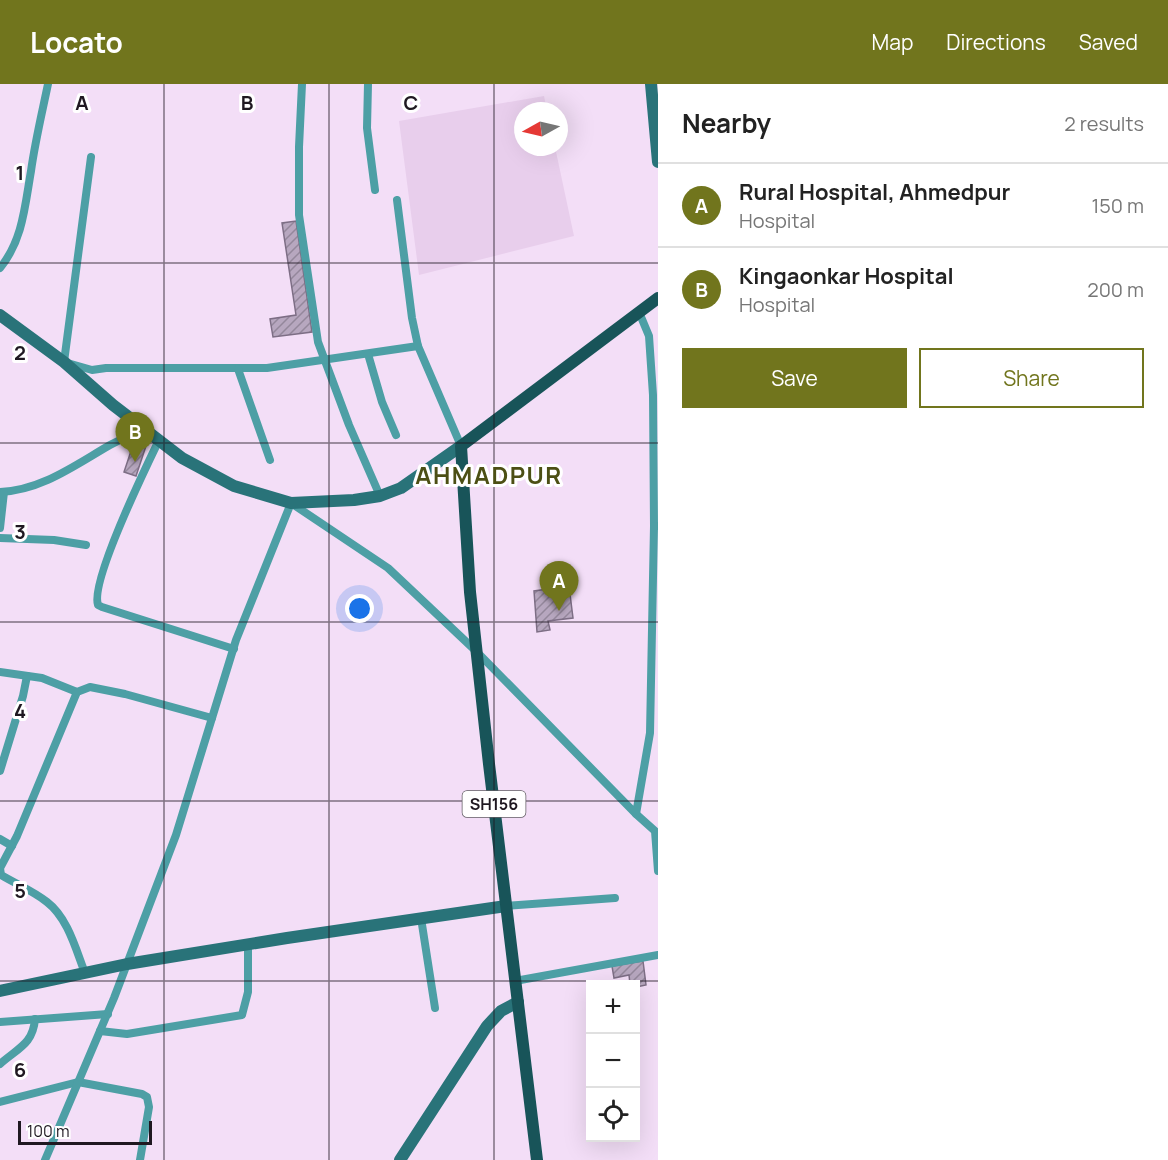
<!DOCTYPE html>
<meta charset="utf-8">
<style>
body{margin:0;font-family:Manrope,sans-serif;background:#f2f2f2;color:#222}
.controls{position:absolute;right:18px;bottom:18px;display:grid;overflow:hidden;border-radius:0px;box-shadow:0 6px 24px #0002}
.controls button{width:54px;height:54px;display:grid;place-items:center;padding:0;border:0;border-bottom:2px solid #e0e0e0;background:#fff;color:#222;font:30px sans-serif}
.compass{position:absolute;left:514px;top:18px;width:54px;height:54px;border-radius:50%;background:#fff;box-shadow:0 6px 24px #0002;rotate:262deg}
.scale{position:absolute;left:18px;bottom:15px;width:134px;box-sizing:border-box;padding-left:6px;border:3px solid #1f1821;border-top:0;font-size:16px;line-height:21px;white-space:nowrap;color:#1f1821;-webkit-text-stroke:4px #fff;paint-order:stroke}
.you{position:absolute;left:360px;top:525px;width:21px;height:21px;margin:-15px;border:4px solid #fff;border-radius:50%;background:#1a73e8;box-shadow:0 0 0 9px #1a73e833}
.badge{display:grid;place-items:center;width:39px;height:39px;border-radius:50%;background:#71751d;color:#fff;font-size:20px;font-weight:700}
.pin{position:absolute;translate:-50% -50px;filter:drop-shadow(0 2px 3px #0008)}
.pin::after{content:'';position:absolute;top:32px;width:21px;height:18px;background:inherit;clip-path:polygon(0 0,100% 0,50% 100%)}
.list{margin:0;padding:0;list-style:none}
h2{display:flex;justify-content:space-between;align-items:center;height:78px;margin:0;padding:0 24px;font-size:26px}
h2 small{font-size:20px;font-weight:400;color:#767676}
.list li{display:grid;grid-template-columns:39px 1fr auto;gap:18px;align-items:center;box-sizing:border-box;height:84px;padding:0 24px;border-top:2px solid #e0e0e0}
.list b{display:block;font-size:22px;white-space:nowrap}
.list p{margin:0;font-size:20px;white-space:nowrap;color:#767676}
.list em{font-size:20px;font-style:normal;color:#767676}
.actions{display:flex;gap:12px;padding:18px 24px}
.actions a{flex:1;padding:14px 0;border:2px solid #71751d;border-radius:0px;text-align:center;font-size:21px;color:#71751d}
.actions .main{background:#71751d;color:#fff}
.icon{flex:none;width:33px;height:33px;fill:none;stroke:currentColor;stroke-width:2;stroke-linecap:round;stroke-linejoin:round}
.map{position:relative;flex:none;width:658px;height:1076px;overflow:hidden}
header{display:flex;align-items:center;gap:36px;box-sizing:border-box;height:84px;padding:0 30px;background:#71751d;color:#fff}
header strong{font-size:28px}
nav{display:flex;gap:33px;margin-inline-start:auto;font-size:21px}
main{display:flex}
aside{flex:1;background:#fff}
.map>svg:first-child{display:block}
.built{fill:#e8ceec}
.building{fill:url(#building-hatch);stroke:#7d6e85;stroke-width:1.5}
.lines{fill:none;stroke-linecap:round;stroke-linejoin:round}
.street{stroke:#4d9fa5;stroke-width:8}
.secondary{stroke:#297379;stroke-width:12}
.primary{stroke:#185459;stroke-width:12}
.grid{fill:none;stroke:#1f1821;stroke-width:1.5;stroke-opacity:0.55}
.labels{text-anchor:middle;dominant-baseline:central;stroke-width:6;stroke-linejoin:round;paint-order:stroke}
.shield{fill:#fff;stroke:#625d64;stroke-width:1.5}
.shield-label{font-size:16px;font-weight:bold;fill:#1f1821}
.district-label{font-size:24px;font-weight:bold;letter-spacing:1.5px;fill:#4c4f14;stroke:#fff}
.grid-label{font-size:20px;text-anchor:middle;font-weight:bold;fill:#1f1821;stroke:#fff;stroke-width:6;stroke-linejoin:round;paint-order:stroke}
</style>
<header>
<strong>Locato</strong>
<nav><a>Map</a><a>Directions</a><a>Saved</a></nav>
</header>
<main>
<div class="map">
<svg width="658" height="1076" viewBox="0 0 658 1076">
<defs>
<pattern id="building-hatch" width="6" height="6" patternUnits="userSpaceOnUse" patternTransform="scale(1.5)"><rect width="6" height="6" fill="#b7a7bf"/><path d="M-1 1l2-2M0 6l6-6M5 7l2-2" fill="none" stroke="#94879b"/></pattern>
</defs>
<rect width="100%" height="100%" fill="#f3def7"/>
<!-- built -->
<path class="built" d="M544,12L547,27H523V63H555L574,152L419,191L399,37Z"/>
<!-- building -->
<g class="building">
<path d="M296,137L312,248L273,253L270,235L296,231L282,139Z"/>
<path d="M134,358L146,362L136,392L124,388Z"/>
<path d="M569,502L573,534L548,537L550,546L537,548L534,507Z"/>
<path d="M643,877L646,901L636,903V900H630L629,891L614,894L612,882Z"/>
</g>
<g class="lines">
<!-- street -->
<g class="street">
<path d="M302,0L299,63V131L318,258L349,341L380,412"/>
<path d="M368,0L367,44L375,106"/>
<path d="M91,73L64,278L92,286L106,284H267L418,262"/>
<path d="M397,116L412,234L418,262L461,362"/>
<path d="M0,184C23,156 25,121 31,87C35,58 42,29 48,0"/>
<path d="M639,228L649,252L653,311L654,442H658"/>
<path d="M368,270L382,318L396,351"/>
<path d="M238,285L270,376"/>
<path d="M159,356C146,383 90,498 98,521L102,523L234,565"/>
<path d="M0,408C42,406 75,381 110,361C121,355 133,350 144,345"/>
<path d="M0,444L4,408"/>
<path d="M0,454L54,456L86,461"/>
<path d="M0,588L42,594L77,608L90,603L125,610L212,634"/>
<path d="M77,608L17,752L0,784L1,791C16,800 33,807 47,818C68,834 76,866 85,889"/>
<path d="M0,687L23,612L27,592"/>
<path d="M636,730L655,747L658,787"/>
<path d="M0,755L12,762"/>
<path d="M506,822L615,814"/>
<path d="M421,834L435,924"/>
<path d="M515,897L658,871"/>
<path d="M0,938L108,930"/>
<path d="M100,947L127,950L242,931L248,908V860"/>
<path d="M0,980C18,964 33,960 35,935"/>
<path d="M0,1018L78,998L142,1010L147,1013L149,1023L140,1076"/>
<path d="M45,1076L114,914L176,751L236,556L291,419L388,484L477,568L636,730L650,649L654,442"/>
</g>
<!-- secondary -->
<g class="secondary">
<path d="M651,0L658,78"/>
<path d="M0,231L64,278L113,321L182,374L234,402L291,419L354,416L380,412L401,404L461,362"/>
<path d="M0,907L127,880L287,854L506,822"/>
<path d="M400,1076L487,942L501,927L518,918"/>
</g>
<!-- primary -->
<path class="primary" d="M537,1076L489,680L470,508L461,362L658,214"/>
</g>
<!-- grid -->
<path class="grid" d="M164,0V1076M329,0V1076M494,0V1076M0,179H658M0,359H658M0,538H658M0,717H658M0,897H658"/>
<g class="labels">
<!-- shield labels -->
<rect class="shield" x="462.5" y="707" width="63" height="26" rx="4.5"/>
<g class="shield-label">
<text x="494" y="720">SH156</text>
</g>
<!-- district labels -->
<g class="district-label">
<text x="489" y="390">AHMADPUR</text>
</g>
</g>
<g class="grid-label">
<text x="82" y="26">A</text>
<text x="247" y="26">B</text>
<text x="411" y="26">C</text>
<text x="20" y="96">1</text>
<text x="20" y="276">2</text>
<text x="20" y="455">3</text>
<text x="20" y="634">4</text>
<text x="20" y="814">5</text>
<text x="20" y="993">6</text>
</g>
</svg>
<div class="controls">
<button>+</button>
<button>−</button>
<button><svg class="icon" aria-label="locate" viewBox="0 0 24 24"><circle cx="12" cy="12" r="6"/><path d="M12 2v4M12 18v4M2 12h4M18 12h4"/></svg></button>
</div>
<svg class="compass" viewBox="-18 -18 36 36"><path d="M0-13l5 13h-10z" fill="#e53935"/><path d="M0 13l5-13h-10z" fill="#767676"/></svg>
<div class="scale">100 m</div>
<div class="you"></div>
<div class="pin badge" style="left:559px;top:527px">A</div>
<div class="pin badge" style="left:135px;top:378px">B</div>
</div>
<aside>
<h2>Nearby<small>2 results</small></h2>
<ul class="list">
<li><span class="badge">A</span><div><b>Rural Hospital, Ahmedpur</b><p>Hospital</p></div><em>150 m</em></li>
<li><span class="badge">B</span><div><b>Kingaonkar Hospital</b><p>Hospital</p></div><em>200 m</em></li>
</ul>
<div class="actions"><a class="main">Save</a><a>Share</a></div>
</aside>
</main>
